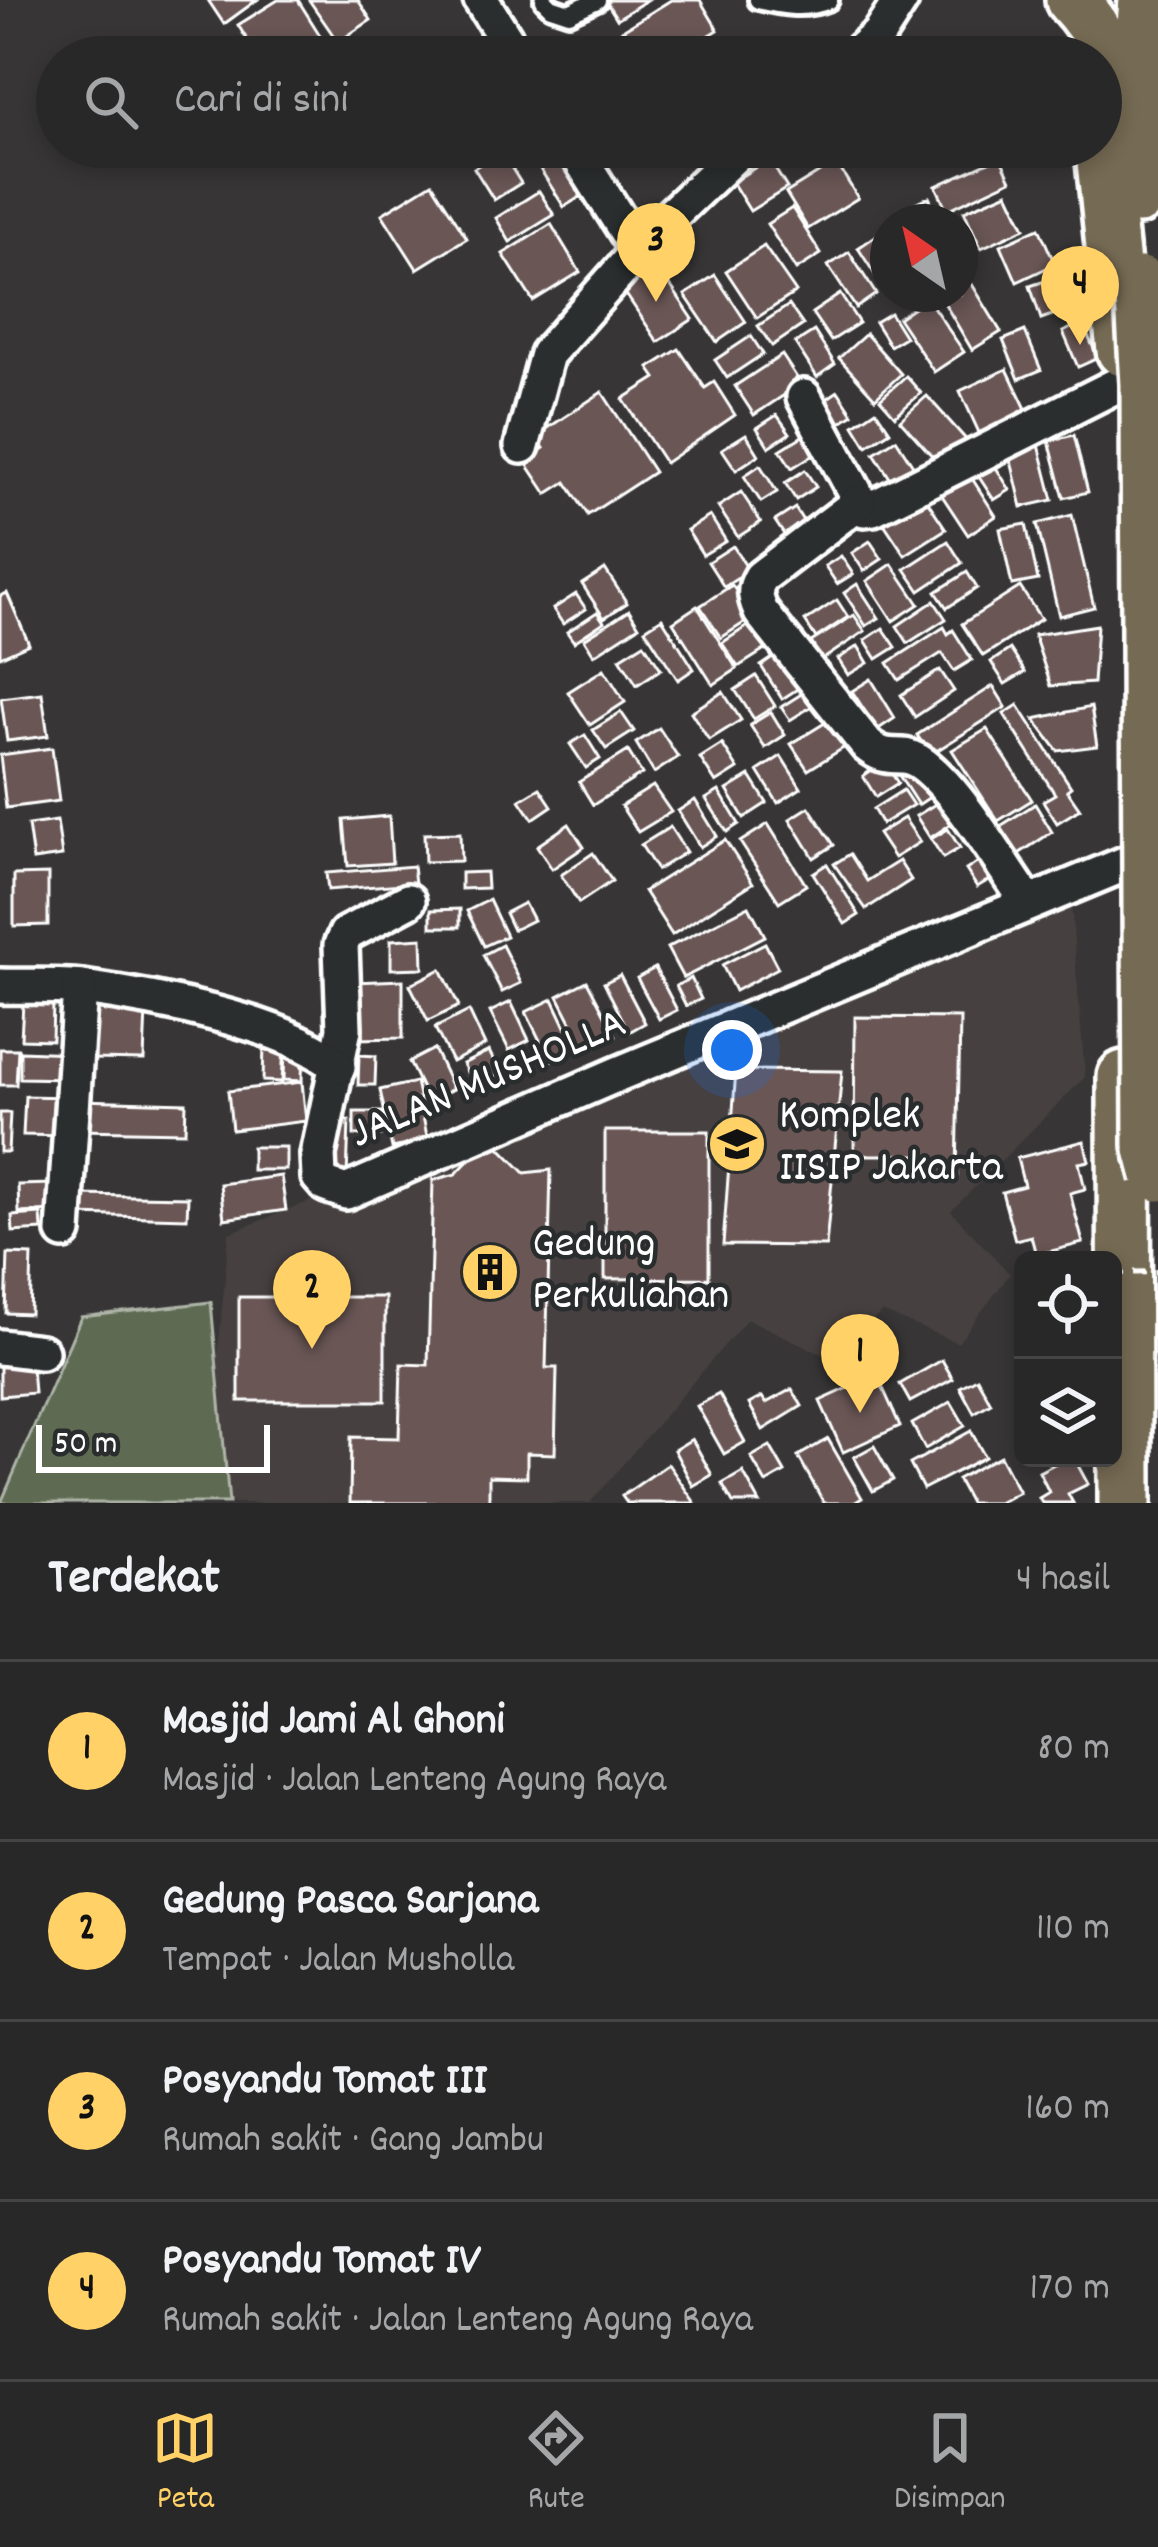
<!DOCTYPE html>
<html lang="id">
<meta charset="utf-8">
<style>
body{margin:0;font-family:Dekko,sans-serif;background:#353434;color:#f1f3f6}
.controls{position:absolute;right:36px;bottom:36px;display:grid;overflow:hidden;border-radius:18px;box-shadow:0 6px 18px #0003}
.controls button{width:108px;height:108px;display:grid;place-items:center;padding:0;border:0;border-bottom:3px solid #454445;background:#292828;color:#f1f3f6;font:60px sans-serif}
.compass{position:absolute;left:870px;top:204px;width:108px;height:108px;border-radius:50%;background:#292828;box-shadow:0 6px 18px #0003;rotate:326deg}
.scale{position:absolute;left:36px;bottom:30px;width:234px;box-sizing:border-box;padding-left:12px;border:6px solid #fff;border-top:0;font-size:33px;line-height:42px;white-space:nowrap;color:#fff;-webkit-text-stroke:9px #2a2d2e;paint-order:stroke}
.you{position:absolute;left:732px;top:1050px;width:42px;height:42px;margin:-30px;border:9px solid #fff;border-radius:50%;background:#1a73e8;box-shadow:0 0 0 18px #1a73e833}
.badge{display:grid;place-items:center;width:78px;height:78px;border-radius:50%;background:#ffd166;color:#111;font-size:39px;font-weight:700}
.pin{position:absolute;translate:-50% -99px;filter:drop-shadow(0 3px 6px #0008)}
.pin::after{content:'';position:absolute;top:63px;width:42px;height:36px;background:inherit;clip-path:polygon(0 0,100% 0,50% 100%)}
.list{margin:0;padding:0;list-style:none}
h2{display:flex;justify-content:space-between;align-items:center;height:156px;margin:0;padding:0 48px;font-size:51px}
h2 small{font-size:39px;font-weight:400;color:#a5a6a8}
.list li{display:grid;grid-template-columns:78px 1fr auto;gap:36px;align-items:center;box-sizing:border-box;height:180px;padding:0 48px;border-top:3px solid #454445}
.list b{display:block;font-size:45px;white-space:nowrap}
.list p{margin:0;font-size:39px;white-space:nowrap;color:#a5a6a8}
.list em{font-size:39px;font-style:normal;color:#a5a6a8}
.icon{flex:none;width:66px;height:66px;fill:none;stroke:currentColor;stroke-width:2;stroke-linecap:round;stroke-linejoin:round}
.map{position:relative;flex:none;width:1158px;height:1503px;overflow:hidden}
.search{position:absolute;background:#292828;box-shadow:0 6px 18px #0003;left:36px;right:36px;top:36px;height:132px;display:flex;align-items:center;gap:30px;box-sizing:border-box;padding:0 42px;border-radius:66px;color:#a5a6a8;font-size:45px}
.sheet{height:876px;background:#292828}
nav{display:flex;justify-content:space-around;align-items:center;box-sizing:border-box;height:168px;border-top:3px solid #454445;background:#292828;font-size:33px;color:#a5a6a8}
nav a{display:grid;justify-items:center;gap:6px}
nav .on{color:#ffd166}
.map>svg:first-child{display:block}
.built{fill:#463f3f}
.green{fill:#5e6b52;stroke:#aeb5a8;stroke-width:3}
.building{fill:#695754;stroke:#fff;stroke-width:3}
.lines{fill:none;stroke-linecap:round;stroke-linejoin:round}
.service-casing{stroke:#fff;stroke-width:26}
.minor-casing{stroke:#fff;stroke-width:42}
.primary-casing{stroke:#fff;stroke-width:60}
.service{stroke:#2a2d2e;stroke-width:16}
.minor{stroke:#2a2d2e;stroke-width:33}
.primary{stroke:#746b52;stroke-width:51}
.primary-bridge-casing{stroke:#fff;stroke-width:60;stroke-linecap:butt}
.path-bridge{stroke:#fff;stroke-width:6;stroke-dasharray:12 9;stroke-linecap:butt}
.primary-bridge{stroke:#746b52;stroke-width:51}
.labels{text-anchor:middle;dominant-baseline:central;stroke-width:9;stroke-linejoin:round;paint-order:stroke}
.street-label{font-size:45px;fill:#fff;stroke:#2a2d2e}
.poi-label{font-size:45px;fill:#fff;stroke:#2a2d2e;text-anchor:start}
</style>
<div class="map">
<svg width="1158" height="1503" viewBox="0 0 1158 1503">
<rect width="100%" height="100%" fill="#373536"/>
<filter id="ink" filterUnits="userSpaceOnUse"><feTurbulence type="fractalNoise" baseFrequency=".00833" numOctaves="2"/><feDisplacementMap in="SourceGraphic" scale="24" xChannelSelector="R" yChannelSelector="G"/><feConvolveMatrix kernelMatrix="1 2 1 2 8 2 1 2 1" color-interpolation-filters="sRGB"/></filter>
<g filter="url(#ink)">
<!-- built -->
<path class="built" d="M1071,903L1085,1077L951,1211L1010,1274L958,1343L882,1312L833,1359L747,1319L590,1503H204L229,1233Z"/>
<!-- green -->
<path class="green" d="M211,1302L229,1503H1L81,1317Z"/>
<!-- building -->
<g class="building">
<path d="M208,0H257L224,24Z"/>
<path d="M278,0H298L328,48L307,57L298,42L274,57H258L238,25Z"/>
<path d="M309,0H358L371,20L338,42Z"/>
<path d="M605,0H647L617,19Z"/>
<path d="M671,0H700L718,30L674,57H579Z"/>
<path d="M558,147L588,192L564,207L535,161Z"/>
<path d="M858,147H898L870,166Z"/>
<path d="M501,151L521,183L494,200L474,168Z"/>
<path d="M1000,157L1011,180L947,210L936,186Z"/>
<path d="M769,159L787,188L750,211L732,182Z"/>
<path d="M836,162L858,198L808,229L786,193Z"/>
<path d="M432,183L467,238L417,269L382,214Z"/>
<path d="M539,191L554,215L510,242L496,218Z"/>
<path d="M1008,192L1025,228L981,248L964,211Z"/>
<path d="M929,197L937,214L919,222H904L899,210Z"/>
<path d="M792,208L821,254L796,270L767,224Z"/>
<path d="M551,224L580,272L533,301L503,254Z"/>
<path d="M1039,228L1055,264L1017,282L1001,245Z"/>
<path d="M886,229L888,284L883,287L858,248Z"/>
<path d="M764,246L796,292L757,318L726,271Z"/>
<path d="M849,252L876,294L856,308L828,266Z"/>
<path d="M654,261L693,319L658,342L619,284Z"/>
<path d="M715,275L746,322L717,342L685,295Z"/>
<path d="M967,276L1001,332L972,350L939,294H960V281Z"/>
<path d="M1060,276L1072,308L1041,319L1030,286Z"/>
<path d="M840,294L859,323L831,341L812,313Z"/>
<path d="M927,298L964,352L934,372L898,318Z"/>
<path d="M789,305L803,325L772,346L758,326Z"/>
<path d="M890,313L905,337L890,346L875,322Z"/>
<path d="M1082,323L1098,358L1078,367L1063,332Z"/>
<path d="M814,331L835,364L817,377L795,343Z"/>
<path d="M1025,331L1041,370L1019,379L1003,340Z"/>
<path d="M866,334L901,374L875,398L839,358Z"/>
<path d="M751,336L763,354L727,378L715,360Z"/>
<path d="M679,349L705,388L714,382L735,415L665,463L623,399L656,378L649,368Z"/>
<path d="M782,355L801,384L754,415L735,386Z"/>
<path d="M1007,369L1029,415L981,437L960,391Z"/>
<path d="M906,376L921,393L895,416L880,399Z"/>
<path d="M838,391L853,414L837,425L822,402Z"/>
<path d="M602,392L654,472L588,515L566,482L547,494L525,461L544,448L536,436Z"/>
<path d="M927,396L970,444L943,468L900,420Z"/>
<path d="M876,410L890,431L867,446L854,425Z"/>
<path d="M777,415L790,433L769,447L757,428Z"/>
<path d="M746,434L759,455L736,470L722,449Z"/>
<path d="M804,435L816,453L792,468L780,450Z"/>
<path d="M1074,435L1088,492L1064,498L1049,441Z"/>
<path d="M896,439L919,475L897,489L874,453Z"/>
<path d="M1038,441L1053,500L1022,507L1008,448Z"/>
<path d="M990,458L1010,490L994,500L973,468Z"/>
<path d="M760,465L777,492L761,502L744,476Z"/>
<path d="M966,469L996,516L968,535L937,488Z"/>
<path d="M805,470L816,487L796,500L785,483Z"/>
<path d="M741,492L761,522L738,537L718,507Z"/>
<path d="M922,493L946,529L905,555L881,519Z"/>
<path d="M795,508L810,532L791,545L775,521Z"/>
<path d="M1072,515L1094,607L1059,616L1037,524Z"/>
<path d="M710,516L726,541L703,555L687,530Z"/>
<path d="M1026,524L1038,580L1012,585L1000,529Z"/>
<path d="M870,541L882,559L864,571L852,553Z"/>
<path d="M948,541L962,563L920,591L905,569Z"/>
<path d="M733,546L749,571L724,587L708,562Z"/>
<path d="M841,556L853,574L837,584L825,566Z"/>
<path d="M892,564L919,604L893,621L867,581Z"/>
<path d="M605,569L627,603L604,618L582,584Z"/>
<path d="M967,572L977,588L947,608L936,592Z"/>
<path d="M857,584L879,618L866,626L844,593Z"/>
<path d="M732,585L753,617L721,638L700,606Z"/>
<path d="M1020,587L1041,619L983,656L962,624Z"/>
<path d="M7,593L29,644L0,657V596Z"/>
<path d="M576,594L586,609L563,624L553,609Z"/>
<path d="M837,600L848,617L816,638L805,621Z"/>
<path d="M934,601L946,619L908,643L897,626Z"/>
<path d="M697,606L737,669L713,685L673,622Z"/>
<path d="M629,610L639,626L594,655L584,639Z"/>
<path d="M597,612L604,622L574,642L567,632Z"/>
<path d="M854,615L865,631L822,660L811,642Z"/>
<path d="M662,618L694,669L678,680L645,629Z"/>
<path d="M755,621L771,646L738,667L722,643Z"/>
<path d="M1097,625L1093,683L1051,686L1034,635Z"/>
<path d="M944,627L948,634L953,630L972,660L954,671L942,653L899,680L888,663Z"/>
<path d="M883,628L896,647L877,659L865,640Z"/>
<path d="M644,643L661,669L637,685L620,658Z"/>
<path d="M858,646L868,663L848,675L838,659Z"/>
<path d="M1010,649L1025,672L1005,684L991,662Z"/>
<path d="M780,653L802,686L782,699L761,666Z"/>
<path d="M604,669L625,702L590,725L568,692Z"/>
<path d="M940,670L954,691L915,717L901,695Z"/>
<path d="M756,676L775,706L754,719L735,690Z"/>
<path d="M871,679L895,718L877,730L852,691Z"/>
<path d="M817,684L825,698L790,720L781,707Z"/>
<path d="M993,686L1006,707L930,755L917,735Z"/>
<path d="M723,692L741,720L709,740L691,712Z"/>
<path d="M42,693L48,736L7,741L1,698Z"/>
<path d="M1018,705L1071,787L1067,790L1080,809L1057,823L1043,801L1055,794L1004,714Z"/>
<path d="M1091,707L1097,746L1058,751L1034,719Z"/>
<path d="M621,712L634,731L606,749L593,730Z"/>
<path d="M771,712L785,735L765,748L750,725Z"/>
<path d="M836,716L853,742L808,770L791,744Z"/>
<path d="M659,728L678,757L654,773L636,743Z"/>
<path d="M987,729L1032,800L998,821L952,750Z"/>
<path d="M585,735L600,759L586,768L570,744Z"/>
<path d="M722,744L738,769L716,783L700,758Z"/>
<path d="M52,748L59,801L6,808L0,755Z"/>
<path d="M628,751L642,774L593,805L579,782Z"/>
<path d="M781,756L801,788L778,803L758,771Z"/>
<path d="M884,762L898,783L876,797L863,776Z"/>
<path d="M918,766L936,793L918,805L900,777Z"/>
<path d="M750,776L767,803L744,818L727,790Z"/>
<path d="M653,786L671,812L638,832L621,806Z"/>
<path d="M540,788L552,806L533,819L520,800Z"/>
<path d="M903,790L913,805L882,824L873,809Z"/>
<path d="M719,791L739,824L727,832L706,799Z"/>
<path d="M695,800L717,836L700,847L678,811Z"/>
<path d="M937,803L951,824L930,838L916,816Z"/>
<path d="M1035,804L1052,832L1017,855L1003,841L999,827Z"/>
<path d="M809,807L834,845L814,858L790,819Z"/>
<path d="M389,816L392,863L348,866L344,820Z"/>
<path d="M904,818L920,842L894,858L878,834Z"/>
<path d="M57,821L62,856L33,860L28,825Z"/>
<path d="M569,824L584,847L552,869L537,846Z"/>
<path d="M768,824L806,885L779,902L740,842Z"/>
<path d="M670,827L686,852L657,870L641,845Z"/>
<path d="M948,829L960,848L943,858L931,839Z"/>
<path d="M460,833L461,861L425,862L424,834Z"/>
<path d="M725,840L753,883L672,935L644,891Z"/>
<path d="M593,853L612,881L579,903L561,875Z"/>
<path d="M850,854L867,881L899,861L911,880L866,909L834,864Z"/>
<path d="M983,859L994,877L977,887L966,870Z"/>
<path d="M827,864L859,915L845,924L813,873Z"/>
<path d="M413,866L415,883L328,890L326,873Z"/>
<path d="M486,872L487,888L461,889V873Z"/>
<path d="M48,874V925L14,926V875Z"/>
<path d="M489,900L506,936L484,946L467,911Z"/>
<path d="M524,903L533,920L513,930L505,913Z"/>
<path d="M749,906L765,936L683,978L667,948Z"/>
<path d="M460,909V927H431V910Z"/>
<path d="M422,938L423,968L391,969V940Z"/>
<path d="M765,943L778,968L735,991L722,965Z"/>
<path d="M502,945L521,983L502,992L483,955Z"/>
<path d="M655,968L677,1010L659,1019L637,978Z"/>
<path d="M441,969L459,1006L428,1021L410,985Z"/>
<path d="M620,975L645,1023L629,1032L604,983Z"/>
<path d="M691,978L701,999L686,1006L676,986Z"/>
<path d="M403,980V1038L355,1039L354,982Z"/>
<path d="M587,981L616,1036L586,1051L558,996Z"/>
<path d="M553,999L576,1048L550,1061L526,1012Z"/>
<path d="M511,1002L529,1040L509,1050L490,1012Z"/>
<path d="M23,1003L53,1004L52,1040L21,1039Z"/>
<path d="M95,1008L146,1009L144,1060L93,1059Z"/>
<path d="M469,1011L485,1045L452,1062L435,1028Z"/>
<path d="M855,1017L960,1018L957,1176H923V1155H854Z"/>
<path d="M264,1045H284L282,1082L263,1081Z"/>
<path d="M285,1045L303,1046L302,1081L284,1080Z"/>
<path d="M0,1049H18L16,1085H0Z"/>
<path d="M434,1049L453,1089L428,1101L409,1062Z"/>
<path d="M20,1051L71,1053L70,1079L20,1078Z"/>
<path d="M489,1051L500,1074L474,1086L463,1064Z"/>
<path d="M359,1055L376,1056L375,1085H358Z"/>
<path d="M736,1070L842,1071L826,1246L723,1245Z"/>
<path d="M302,1082L306,1121L232,1130L228,1091Z"/>
<path d="M416,1082L428,1141L392,1148L380,1090Z"/>
<path d="M25,1096L66,1097L65,1136L23,1135Z"/>
<path d="M78,1100L186,1103L185,1132L77,1130Z"/>
<path d="M354,1112H383L382,1135H354Z"/>
<path d="M0,1113H10L8,1152H0Z"/>
<path d="M328,1120L349,1121L347,1177L326,1176Z"/>
<path d="M605,1131H709V1278L605,1279Z"/>
<path d="M490,1137L525,1173L551,1170L546,1368H557L555,1454L527,1453V1477L489,1476V1503H350L351,1437L399,1438L401,1364L428,1365L433,1180L456,1174Z"/>
<path d="M1084,1141L1089,1161L1079,1163L1085,1189L1070,1193L1083,1243L1036,1255L1031,1236L1015,1240L1002,1192L1024,1186L1017,1158Z"/>
<rect x="252" y="1147" width="34" height="23"/>
<path d="M281,1176L286,1210L224,1219L220,1184Z"/>
<path d="M52,1184L53,1211L19,1213L18,1185Z"/>
<path d="M77,1195L188,1197L187,1218L76,1215Z"/>
<path d="M41,1214L42,1230L13,1232L12,1216Z"/>
<path d="M8,1254L32,1255L30,1314L6,1313Z"/>
<rect x="239" y="1297" width="146" height="104"/>
<path d="M31,1353L34,1393L0,1396V1355Z"/>
<path d="M942,1360L953,1379L910,1402L900,1384Z"/>
<path d="M877,1375L900,1426L843,1452L820,1401Z"/>
<path d="M977,1378L991,1403L974,1413L960,1387Z"/>
<path d="M792,1389L802,1406L763,1430L749,1404L762,1397L766,1403Z"/>
<path d="M719,1394L745,1442L724,1454L697,1406Z"/>
<path d="M951,1402L965,1426L925,1449L912,1424Z"/>
<path d="M971,1431L985,1457L923,1489L910,1464Z"/>
<path d="M692,1439L712,1475L693,1486L674,1450Z"/>
<path d="M828,1439L862,1498L854,1503H824L798,1456Z"/>
<path d="M770,1446L785,1472L766,1483L751,1457Z"/>
<path d="M874,1446L893,1480L873,1491L854,1457Z"/>
<path d="M1000,1456L1019,1492L998,1503H970L957,1479Z"/>
<path d="M1066,1458H1074L1088,1484L1068,1494L1073,1503H1042L1039,1498L1049,1492L1039,1472Z"/>
<path d="M668,1464L695,1503H627L622,1496Z"/>
<path d="M743,1472L760,1503H733L722,1484Z"/>
</g>
<g class="lines">
<!-- service casing -->
<g class="service-casing">
<g id="service">
<path d="M544,0L551,7L569,13L597,0"/>
<path d="M758,0C782,6 806,10 829,0"/>
</g>
</g>
<!-- minor casing -->
<g class="minor-casing">
<g id="minor">
<path d="M481,0L517,57"/>
<path d="M853,57L879,34L901,0"/>
<path d="M573,147L638,250"/>
<path d="M804,397L864,509L873,508L1125,381"/>
<path d="M522,446L547,354L661,225L743,147"/>
<path d="M858,503L761,577C753,590 755,597 761,612L867,745C890,764 897,749 918,761C954,783 1002,866 1028,902"/>
<path d="M408,901L346,934L341,945L344,1029L318,1155L319,1177L326,1185L346,1192L618,1074L1127,863"/>
<path d="M0,986C27,987 56,985 83,988C150,997 289,1022 338,1067"/>
<path d="M64,1232L80,988"/>
<path d="M0,1347L41,1352"/>
</g>
</g>
<!-- primary casing -->
<g class="primary-casing">
<g id="primary">
<path d="M1072,0C1103,32 1115,68 1129,110"/>
<path d="M1101,142L1123,350"/>
<path d="M1138,198L1135,127L1145,0"/>
<path d="M1124,1077L1125,1503"/>
</g>
</g>
<!-- service -->
<use href="#service" class="service"/>
<!-- minor -->
<use href="#minor" class="minor"/>
<!-- primary -->
<use href="#primary" class="primary"/>
<!-- primary-bridge casing -->
<g class="primary-bridge-casing">
<path id="primary-bridge" d="M1141,283L1147,384L1150,1145L1158,1175"/>
</g>
<!-- path-bridge -->
<path class="path-bridge" d="M1113,1273L1158,1272"/>
<!-- primary-bridge -->
<use href="#primary-bridge" class="primary-bridge"/>
</g>
</g>
<!-- icons -->
<defs>
<g id="university-disc" transform="scale(3)"><circle r="9.5" fill="#ffd166" stroke="#2a2d2e"/><path d="M0-5L7-2L0 1L-7-2ZM-4 1L0 2.5L4 1V4Q0 6-4 4Z" fill="#111"/></g>
<g id="building-disc" transform="scale(3)"><circle r="9.5" fill="#ffd166" stroke="#2a2d2e"/><path d="M-4-6H4V6H1V3H-1V6H-4ZM-2.5-4.3h1.7v1.8h-1.7ZM.8-4.3h1.7v1.8H.8ZM-2.5-1h1.7V.8h-1.7ZM.8-1h1.7V.8H.8Z" fill="#111"/></g>
</defs>
<g fill-rule="evenodd">
<use href="#university-disc" x="737" y="1144"/>
<use href="#building-disc" x="490" y="1272"/>
</g>
<g class="labels">
<!-- street labels -->
<g class="street-label">
<text transform="translate(489 1081) rotate(-23)">JALAN MUSHOLLA</text>
</g>
<!-- poi labels -->
<g class="poi-label">
<text x="779" y="1118">Komplek<tspan x="779" dy="52">IISIP Jakarta</tspan></text>
<text x="532" y="1246">Gedung<tspan x="532" dy="52">Perkuliahan</tspan></text>
</g>
</g>
</svg>
<div class="controls">
<button><svg class="icon" aria-label="locate" viewBox="0 0 24 24"><circle cx="12" cy="12" r="6"/><path d="M12 2v4M12 18v4M2 12h4M18 12h4"/></svg></button>
<button><svg class="icon" aria-label="layers" viewBox="0 0 24 24"><path d="M12 4l9 5-9 5-9-5zM3 14l9 5 9-5"/></svg></button>
</div>
<svg class="compass" viewBox="-18 -18 36 36"><path d="M0-13l5 13h-10z" fill="#e53935"/><path d="M0 13l5-13h-10z" fill="#a5a6a8"/></svg>
<div class="scale">50 m</div>
<div class="you"></div>
<div class="pin badge" style="left:860px;top:1413px">1</div>
<div class="pin badge" style="left:312px;top:1349px">2</div>
<div class="pin badge" style="left:656px;top:302px">3</div>
<div class="pin badge" style="left:1080px;top:345px">4</div>
<div class="search"><svg class="icon" aria-label="search" viewBox="0 0 24 24"><circle cx="10" cy="10" r="6"/><path d="M15 15l6 6"/></svg>Cari di sini</div>
</div>
<section class="sheet">
<h2>Terdekat<small>4 hasil</small></h2>
<ul class="list">
<li><span class="badge">1</span><div><b>Masjid Jami Al Ghoni</b><p>Masjid · Jalan Lenteng Agung Raya</p></div><em>80 m</em></li>
<li><span class="badge">2</span><div><b>Gedung Pasca Sarjana</b><p>Tempat · Jalan Musholla</p></div><em>110 m</em></li>
<li><span class="badge">3</span><div><b>Posyandu Tomat III</b><p>Rumah sakit · Gang Jambu</p></div><em>160 m</em></li>
<li><span class="badge">4</span><div><b>Posyandu Tomat IV</b><p>Rumah sakit · Jalan Lenteng Agung Raya</p></div><em>170 m</em></li>
</ul>
</section>
<nav>
<a class="on"><svg class="icon" aria-label="map" viewBox="0 0 24 24"><path d="M3 6l6-2 6 2 6-2v14l-6 2-6-2-6 2zM9 4v14M15 6v14"/></svg>Peta</a>
<a><svg class="icon" aria-label="directions" viewBox="0 0 24 24"><path d="M12 3l9 9-9 9-9-9zM9 14v-3h6M13 9l2 2-2 2"/></svg>Rute</a>
<a><svg class="icon" aria-label="saved" viewBox="0 0 24 24"><path d="M7 4h10v16l-5-4-5 4z"/></svg>Disimpan</a>
</nav>
